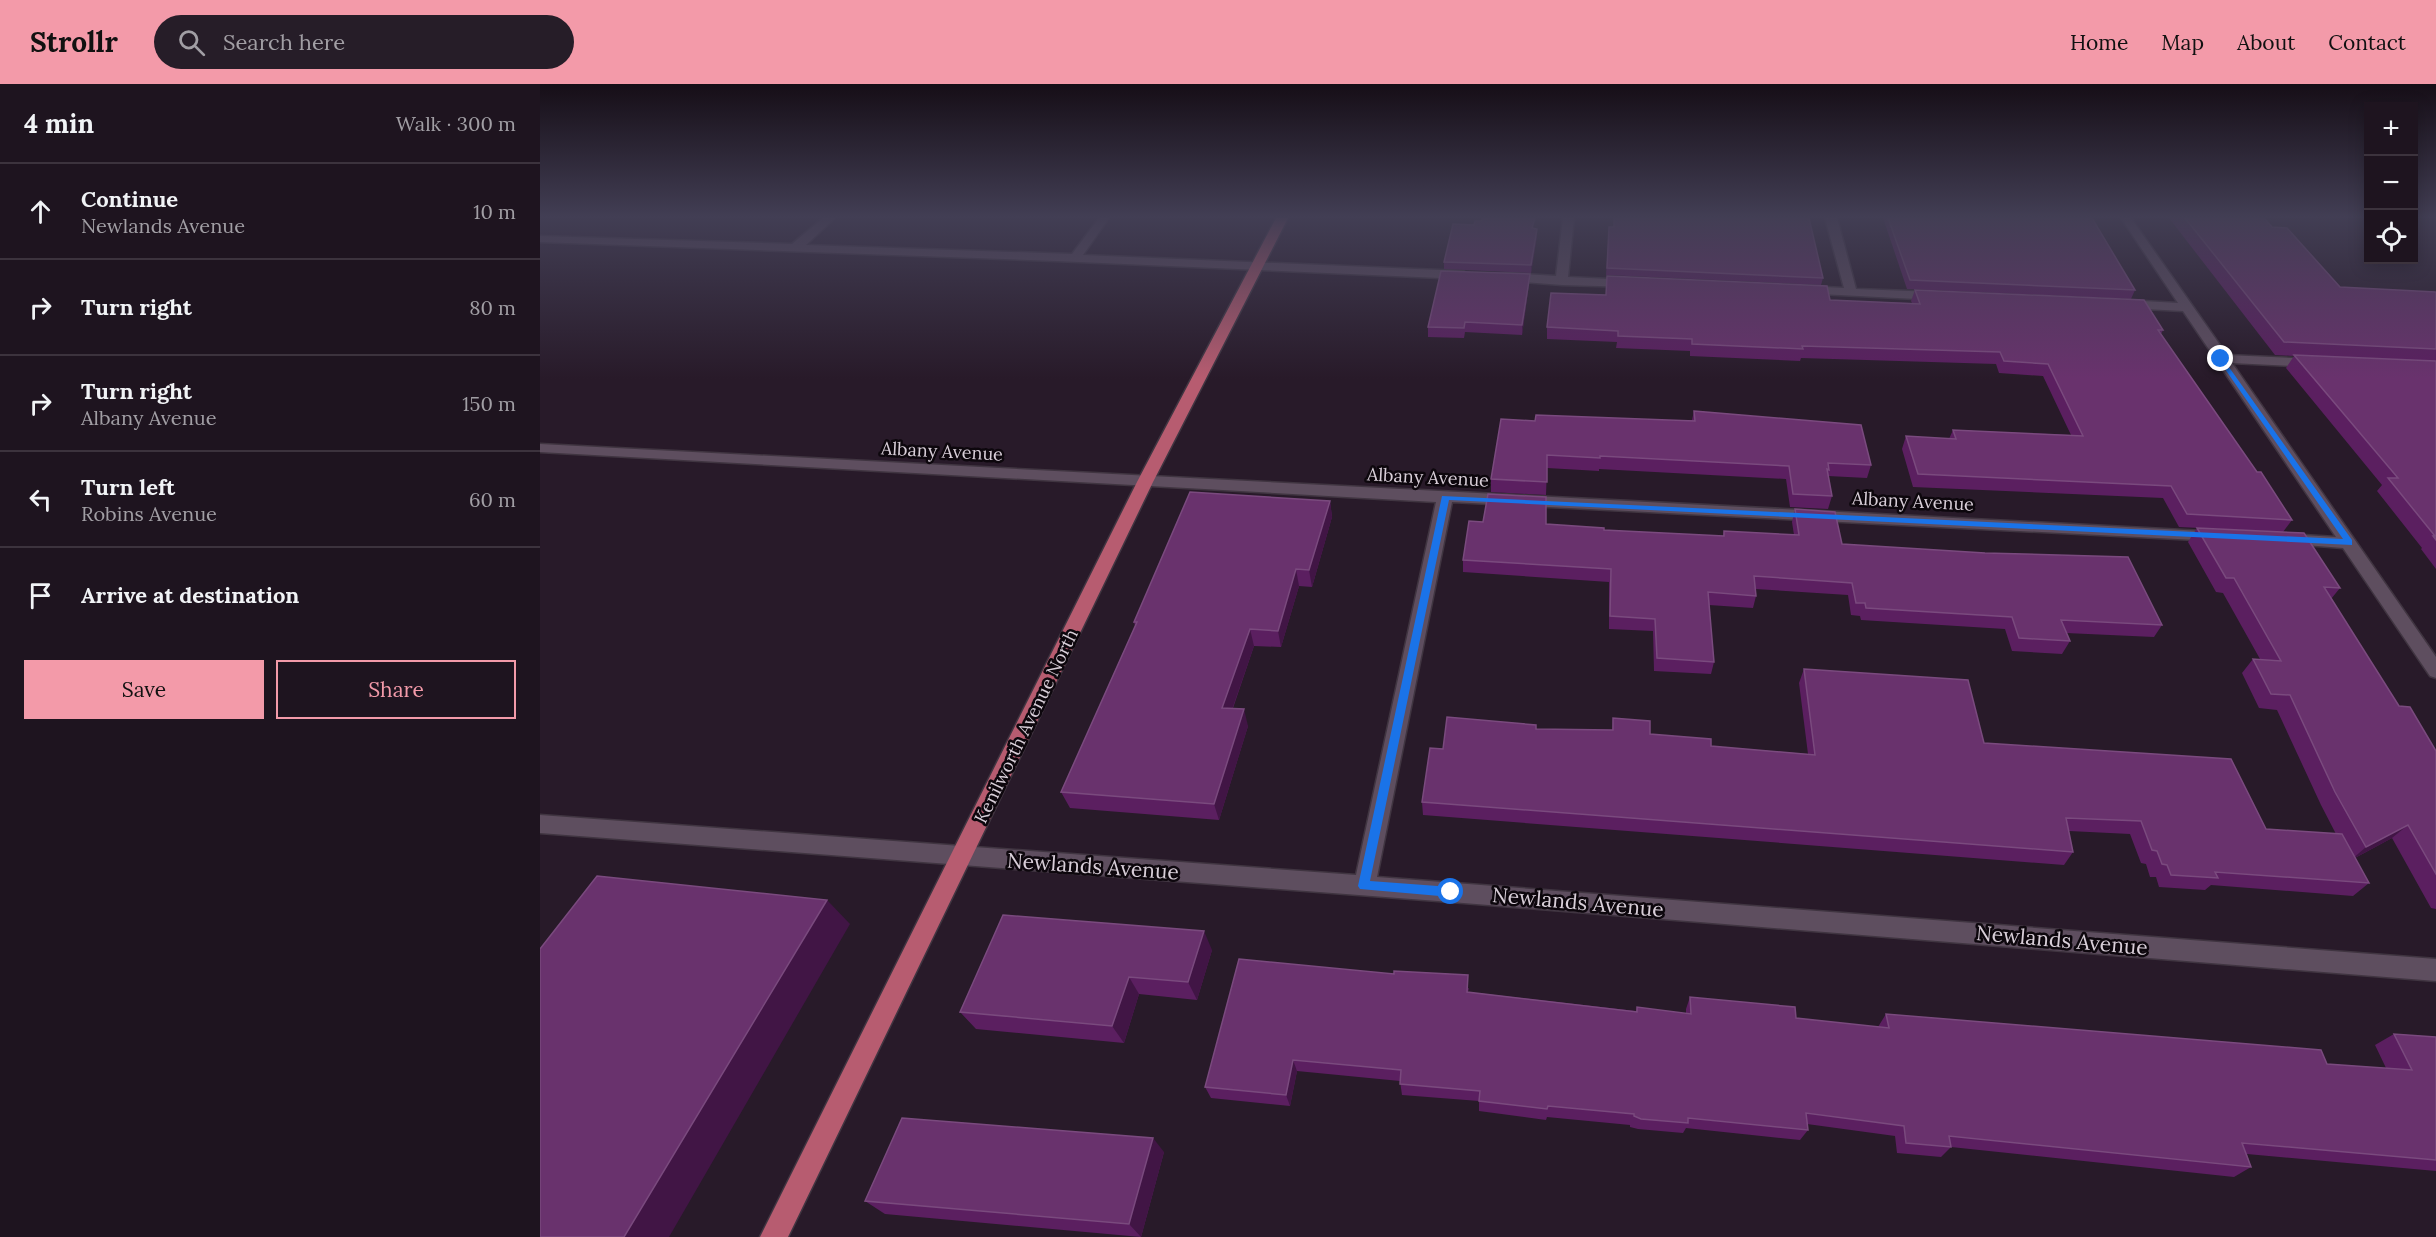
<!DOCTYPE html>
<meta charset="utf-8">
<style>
body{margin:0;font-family:Lora,serif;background:#261d28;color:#f1f3f6}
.controls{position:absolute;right:18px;top:18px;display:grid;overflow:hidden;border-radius:0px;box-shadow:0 3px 15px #0003}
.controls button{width:54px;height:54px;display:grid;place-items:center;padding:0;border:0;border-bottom:2px solid #3c333d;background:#1e141f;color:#f1f3f6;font:30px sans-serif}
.stop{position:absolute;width:18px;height:18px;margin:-14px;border:4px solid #1a73e8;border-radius:50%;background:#fff}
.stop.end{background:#1a73e8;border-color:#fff;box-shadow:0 2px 6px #0008}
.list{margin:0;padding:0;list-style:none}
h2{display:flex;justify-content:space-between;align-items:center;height:78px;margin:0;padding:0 24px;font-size:26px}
h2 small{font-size:20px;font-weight:400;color:#a19ea4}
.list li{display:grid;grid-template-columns:39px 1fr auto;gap:18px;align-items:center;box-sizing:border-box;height:96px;padding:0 24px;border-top:2px solid #3c333d}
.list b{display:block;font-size:22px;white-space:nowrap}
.list p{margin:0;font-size:20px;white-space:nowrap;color:#a19ea4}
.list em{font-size:20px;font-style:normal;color:#a19ea4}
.actions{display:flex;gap:12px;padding:18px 24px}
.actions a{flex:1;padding:14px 0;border:2px solid #f39aa9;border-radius:0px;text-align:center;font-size:21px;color:#f39aa9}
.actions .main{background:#f39aa9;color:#111}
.icon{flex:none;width:33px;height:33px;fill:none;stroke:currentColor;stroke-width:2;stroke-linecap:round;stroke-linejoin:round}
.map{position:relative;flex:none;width:1896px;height:1153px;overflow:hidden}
header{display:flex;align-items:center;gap:36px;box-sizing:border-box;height:84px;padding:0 30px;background:#f39aa9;color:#111}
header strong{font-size:28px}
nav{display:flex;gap:33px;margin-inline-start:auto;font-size:21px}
.search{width:420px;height:54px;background:#261d28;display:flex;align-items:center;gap:15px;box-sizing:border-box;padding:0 21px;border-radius:33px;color:#a19ea4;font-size:22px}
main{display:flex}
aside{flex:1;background:#1e141f}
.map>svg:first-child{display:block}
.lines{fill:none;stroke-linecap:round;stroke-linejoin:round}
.minor-casing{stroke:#403541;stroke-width:3}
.major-casing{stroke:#403541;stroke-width:3}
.minor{fill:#5e4e5f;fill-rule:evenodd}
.major{fill:#b75c70;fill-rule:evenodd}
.wall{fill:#5b1f60}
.shaded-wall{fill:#411545}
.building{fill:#69326d;stroke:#7a4a7e;stroke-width:1.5}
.route{fill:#1a73e8}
.labels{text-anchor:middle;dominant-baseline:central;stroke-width:5;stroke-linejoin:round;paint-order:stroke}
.street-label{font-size:18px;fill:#d8ced8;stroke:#0d070d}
.near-street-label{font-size:21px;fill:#d8ced8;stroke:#0d070d}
</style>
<header>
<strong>Strollr</strong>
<div class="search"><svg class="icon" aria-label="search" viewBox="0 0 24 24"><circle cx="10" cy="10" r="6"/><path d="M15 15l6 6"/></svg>Search here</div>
<nav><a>Home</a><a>Map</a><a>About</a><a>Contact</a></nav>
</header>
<main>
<aside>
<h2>4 min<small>Walk · 300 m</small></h2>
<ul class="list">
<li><svg class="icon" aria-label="ahead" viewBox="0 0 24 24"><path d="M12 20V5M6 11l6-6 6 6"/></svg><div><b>Continue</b><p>Newlands Avenue</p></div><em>10 m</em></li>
<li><svg class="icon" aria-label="right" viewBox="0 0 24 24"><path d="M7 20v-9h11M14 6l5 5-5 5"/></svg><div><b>Turn right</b></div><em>80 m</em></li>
<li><svg class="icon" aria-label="right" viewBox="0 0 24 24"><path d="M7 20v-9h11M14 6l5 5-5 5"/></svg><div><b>Turn right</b><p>Albany Avenue</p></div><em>150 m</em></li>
<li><svg class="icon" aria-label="left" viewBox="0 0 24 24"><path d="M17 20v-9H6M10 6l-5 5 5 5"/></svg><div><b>Turn left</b><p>Robins Avenue</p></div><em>60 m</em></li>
<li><svg class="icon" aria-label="arrive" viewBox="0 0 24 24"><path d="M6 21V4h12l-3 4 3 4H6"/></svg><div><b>Arrive at destination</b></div></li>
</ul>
<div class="actions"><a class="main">Save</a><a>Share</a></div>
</aside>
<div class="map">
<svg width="1896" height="1153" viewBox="0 0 1896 1153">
<rect width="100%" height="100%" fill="#281a29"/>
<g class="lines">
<!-- minor casing -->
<g class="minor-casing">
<g id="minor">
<path d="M283,134H295L266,161L532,170L559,134H569L543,171L923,187L929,191L923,195L516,177L0,158V152L252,160Z"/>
<path d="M1023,134H1034L1028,193L1090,196L1094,197V203L1022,201L961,196V190L965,189L1016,192Z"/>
<path d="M1285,134H1297L1316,205L1396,208L1402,212L1396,216L1261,209V203L1265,202L1304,204Z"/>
<path d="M1581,134H1591L1687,271L1772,275L1779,279L1772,283L1692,279L1896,573V594L1890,592L1803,464L1739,459L1737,455L1739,451L1745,450L1796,453L1643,227L1586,224L1580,220L1586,216L1638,219Z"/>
<path d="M0,360L1682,448L1684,452L1682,456L1676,457L912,418L837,793L1896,875V897L911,818L0,749V731L816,791L896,418L0,368Z"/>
</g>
</g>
<!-- major casing -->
<g class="major-casing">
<path id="major" d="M736,134H748L613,398L248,1153H220L597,398Z"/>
</g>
<!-- minor -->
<use href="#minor" class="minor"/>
<!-- major -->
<use href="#major" class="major"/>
</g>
<!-- wall -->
<g class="wall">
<path d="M1343,134H1553V135L1595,206L1591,215L1367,205Z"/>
<path d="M1629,134H1724L1732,143L1800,203L1896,208V485L1881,465L1882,464L1837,407L1842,401L1746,284L1754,272L1735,271Z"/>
<path d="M934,141L994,145L997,152L991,189L904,185V178Z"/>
<path d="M1069,143L1283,194L1281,201L1066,191Z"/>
<path d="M990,190L989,200L982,251L925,248L924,254L888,253V243Z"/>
<path d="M1067,192L1290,216L1372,219L1371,217L1375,206L1623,246L1621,250L1717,388L1752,436L1743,448L1639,443L1623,414L1373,403L1362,365L1366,352L1409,355L1413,346L1531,351L1503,292L1459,289L1456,280L1261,274L1260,277L1150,272V267L1076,264L1077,258L1007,255V243L1066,211Z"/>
<path d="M1154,327L1331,381L1327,394L1288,392L1292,412L1288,425L1250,423L1246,395L1059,385V387L1007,384L1006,411L951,408V395L995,337L1152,336Z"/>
<path d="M790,417L792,433L772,503L759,502L741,563L714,562L693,624L708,642L679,736L530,724L521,708L595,542L594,538Z"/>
<path d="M1255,425L1302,460L1622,541L1614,553L1526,549L1530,557L1522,570L1472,567L1465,545L1321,536L1320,532L1311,531L1308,511L1215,505L1216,512L1213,524L1169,521L1174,578L1171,590L1114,587L1113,547L1069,545V498L923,488V476L1006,440L1064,446L1183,452L1184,447L1254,451L1252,438Z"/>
<path d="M1657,444L1800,504L1791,515L1859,622L1896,667V825L1891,824L1852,754L1815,774L1829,799L1813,812L1671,801L1665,806L1619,803L1616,793H1610L1606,780L1601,779L1590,750L1529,747L1533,768L1524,781L883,731L882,718L903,665L996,645L1072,646L1073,634L1110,650L1171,662L1268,670L1259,599L1264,585L1444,659L1726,745L1796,750L1781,721L1737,626L1719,624L1702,589L1713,575H1720L1683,509L1676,508L1648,458Z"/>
<path d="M672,866L657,916L599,910L584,959L436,945L420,928Z"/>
<path d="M929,904L928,908L1096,927L1097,923L1146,930V925L1150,913L1256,934L1338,943L1346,930L1787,980L1846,984L1835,961L1854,950L1896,953V1087L1707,1070L1711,1083L1694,1093L1411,1063L1401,1073L1357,1069L1355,1052L1267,1040L1268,1046L1260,1056L1146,1044L1143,1049L1098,1045L1090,1043V1041L1007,1033L1006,1036L939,1027V1017L862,1011L860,997L757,987L750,1022L671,1014L665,1003Z"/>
<path d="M624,1068L601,1153L345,1130L325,1117Z"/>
</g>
<!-- shaded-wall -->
<g class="shaded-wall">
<path d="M997,145V152L991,189V181Z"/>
<path d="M990,190L989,200L982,251V241Z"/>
<path d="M790,417L792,433L772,503L769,486Z"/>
<path d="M756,485L759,502L741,563L738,547Z"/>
<path d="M710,545L714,562L687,640L682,624Z"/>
<path d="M704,625L708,642L679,736L674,720Z"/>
<path d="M1868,741L1852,754L1811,776L1826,763Z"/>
<path d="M287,816L310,840L129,1153H84Z"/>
<path d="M664,847L672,866L657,916L648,898Z"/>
<path d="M589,893L599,910L584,959L572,942Z"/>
<path d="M753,976L757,987L750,1022L746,1011Z"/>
<path d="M613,1054L624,1068L601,1153L589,1140Z"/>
</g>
<!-- building -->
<g class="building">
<path d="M942,134H995L992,144L997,145L991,181L904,178L913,140L934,141L935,137H942Z"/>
<path d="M1074,134H1269L1283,194L1067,184L1069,143H1074Z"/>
<path d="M1348,134H1552L1595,206L1370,196Z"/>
<path d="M1645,134H1724L1732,143L1747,144L1800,203L1896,208V265L1744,258Z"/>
<path d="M901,187L990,190L982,241L925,238L924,244L888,243Z"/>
<path d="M1067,192L1287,202L1290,216L1380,220L1375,206L1604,216L1623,246H1618L1717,388H1721L1752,436L1647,430L1631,402L1378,390L1366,352L1416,355L1413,346L1543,352L1508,280L1464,277L1460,268L1262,262L1263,265L1152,260V255L1078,252V247L1007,243L1011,209L1066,211Z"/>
<path d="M1754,271L1896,277V456L1893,452H1895L1848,394H1858Z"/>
<path d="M1154,327L1321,341L1331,381L1288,379L1289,386L1287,385L1292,412L1253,410L1249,382L1060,372V374L1007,371V398L951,395L961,335L995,337L996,331L1155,337Z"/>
<path d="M650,408L790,417L769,486L756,485L738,547L710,545L682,624L704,625L674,720L521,708L597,538H594Z"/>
<path d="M948,410L1006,413V440L1064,444V446L1184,452V447L1259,451L1255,425L1295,428L1302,460L1445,469L1588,473L1622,541L1521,536L1530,557L1479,554L1472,533L1326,524L1325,519H1316L1312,499L1214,492L1216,512L1168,508L1174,578L1117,574L1115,535L1070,532L1071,485L923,476L929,437L943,438Z"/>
<path d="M1657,444L1764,449L1800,504L1784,503L1859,622L1870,623L1896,667V790L1868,741L1826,763L1795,708L1750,611L1731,610L1713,575L1741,577L1694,494H1686Z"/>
<path d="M1264,585L1428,596L1444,659L1691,675L1726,745L1802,750L1829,799L1675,788L1678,794L1631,791L1627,781L1622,780L1617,767L1612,766L1601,737L1526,734L1533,768L882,718L890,664L903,665L907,633L996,641V645L1073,646V634L1110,637V650L1171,655V662L1275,671Z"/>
<path d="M57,792L287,816L84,1153H0V865Z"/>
<path d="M463,831L664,847L648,898L589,893L572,942L420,928Z"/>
<path d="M699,875L854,890V887L928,891L927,908L1097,928V923L1151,930L1150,913L1255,923L1256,934L1349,944L1346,930L1781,966L1787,980L1872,986L1854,950L1896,953V1076L1702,1059L1711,1083L1409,1052L1411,1063L1366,1059L1364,1042L1266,1029L1268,1046L1148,1034V1039L1101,1035L1094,1032V1030L1008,1022L1007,1025L939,1017L940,1007L860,1000L861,986L753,976L746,1011L665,1003Z"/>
<path d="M362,1034L613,1054L589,1140L325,1117Z"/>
</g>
<!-- sky -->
<linearGradient id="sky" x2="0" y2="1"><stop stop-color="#160e17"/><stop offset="0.45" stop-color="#423e54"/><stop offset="1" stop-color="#423e54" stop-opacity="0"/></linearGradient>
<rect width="1896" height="295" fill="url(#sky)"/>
<!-- route -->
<path class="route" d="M1681,272L1812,456V461L909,416L830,797L911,803L917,808L911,813L820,805L818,802L902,412L1803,455L1678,275Z"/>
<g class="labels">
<!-- street labels -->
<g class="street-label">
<text transform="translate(402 367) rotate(3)">Albany Avenue</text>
<text transform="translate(888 393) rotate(3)">Albany Avenue</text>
<text transform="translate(1373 417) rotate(3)">Albany Avenue</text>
<text transform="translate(486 642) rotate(-64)">Kenilworth Avenue North</text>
</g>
<!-- near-street labels -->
<g class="near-street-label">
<text transform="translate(553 782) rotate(4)">Newlands Avenue</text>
<text transform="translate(1038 818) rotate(5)">Newlands Avenue</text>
<text transform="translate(1522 856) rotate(5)">Newlands Avenue</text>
</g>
</g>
</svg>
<div class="controls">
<button>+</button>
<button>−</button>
<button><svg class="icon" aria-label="locate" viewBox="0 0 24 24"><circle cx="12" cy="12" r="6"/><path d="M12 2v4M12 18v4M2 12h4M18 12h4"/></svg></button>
</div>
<div class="stop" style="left:911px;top:808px"></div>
<div class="stop end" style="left:1681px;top:275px"></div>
</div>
</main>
